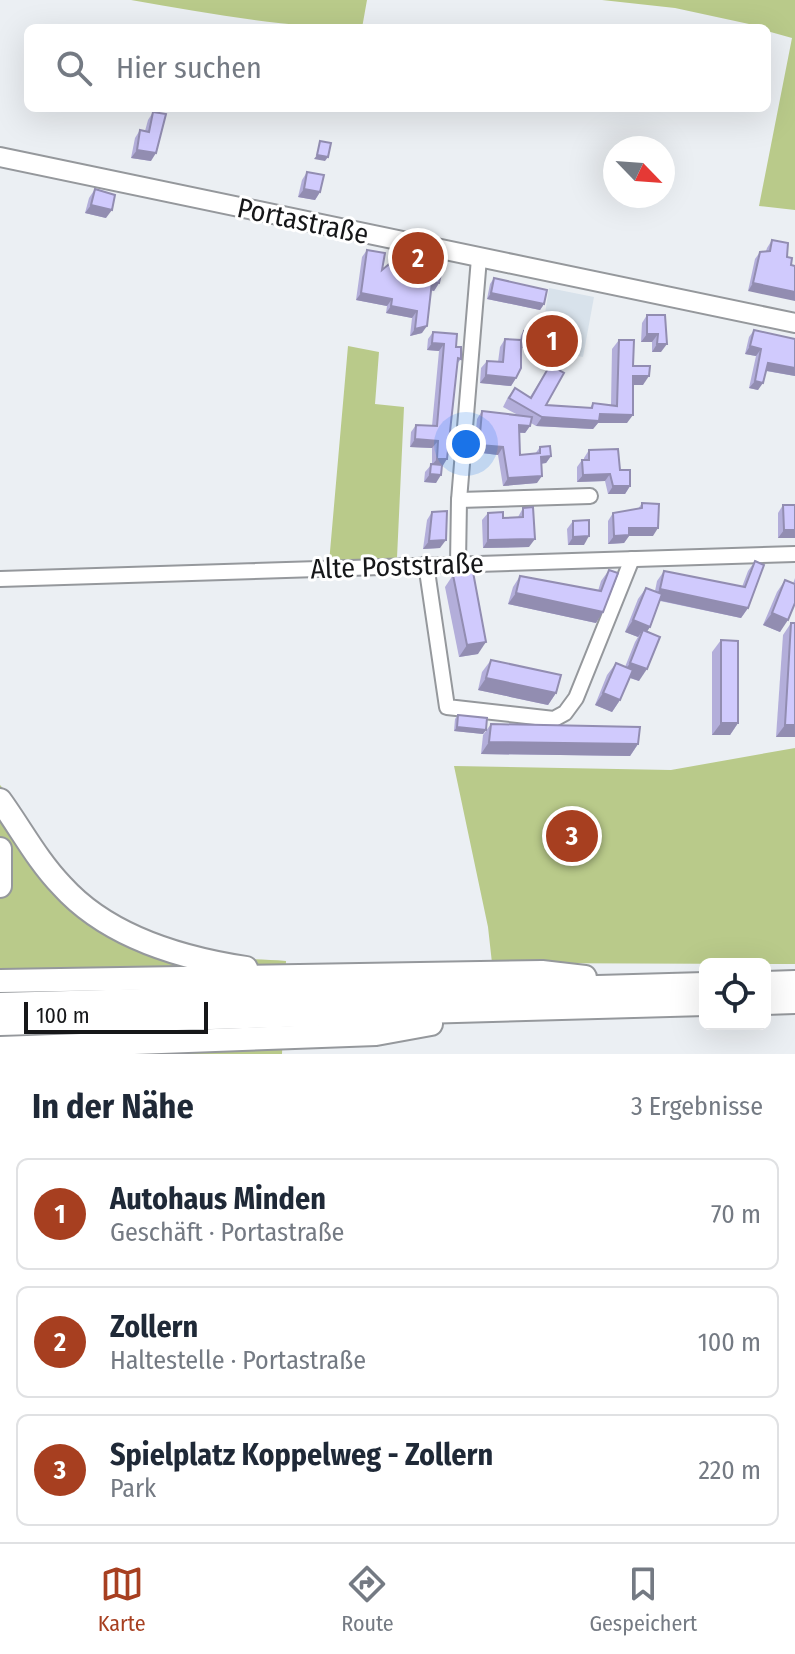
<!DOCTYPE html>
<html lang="de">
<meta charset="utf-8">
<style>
body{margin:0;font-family:"Fira Sans Condensed",sans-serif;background:#f2f2f3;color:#1f2937}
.controls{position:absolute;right:24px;bottom:24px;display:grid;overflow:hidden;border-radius:12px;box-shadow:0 8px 32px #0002}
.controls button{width:72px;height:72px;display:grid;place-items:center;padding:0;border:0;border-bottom:2px solid #e0e1e3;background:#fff;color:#1f2937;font:40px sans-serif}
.compass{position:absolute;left:603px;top:136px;width:72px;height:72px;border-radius:50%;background:#fff;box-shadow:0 8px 32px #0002;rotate:115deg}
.scale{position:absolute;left:24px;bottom:20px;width:184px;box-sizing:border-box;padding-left:8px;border:4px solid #161719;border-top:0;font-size:22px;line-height:28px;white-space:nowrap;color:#161719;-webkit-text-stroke:6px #fff;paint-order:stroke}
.you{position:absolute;left:466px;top:444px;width:28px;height:28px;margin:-20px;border:6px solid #fff;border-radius:50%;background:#1a73e8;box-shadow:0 0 0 12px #1a73e833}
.badge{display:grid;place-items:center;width:52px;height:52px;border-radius:50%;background:#a73f20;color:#fff;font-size:26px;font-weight:700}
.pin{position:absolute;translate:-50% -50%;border:4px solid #fff;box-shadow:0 2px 8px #0006}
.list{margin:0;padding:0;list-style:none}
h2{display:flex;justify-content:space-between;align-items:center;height:104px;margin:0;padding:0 32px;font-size:34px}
h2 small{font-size:26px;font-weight:400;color:#747a83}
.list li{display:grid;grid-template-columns:52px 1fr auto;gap:24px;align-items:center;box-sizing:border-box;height:112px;margin:0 16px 16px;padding:0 16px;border:2px solid #e0e1e3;border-radius:12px}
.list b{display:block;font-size:30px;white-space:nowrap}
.list p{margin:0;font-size:26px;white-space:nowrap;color:#747a83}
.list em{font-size:26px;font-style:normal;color:#747a83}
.icon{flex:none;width:44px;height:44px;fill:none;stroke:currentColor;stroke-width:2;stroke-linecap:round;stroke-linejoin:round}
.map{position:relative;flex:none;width:795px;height:1054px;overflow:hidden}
.search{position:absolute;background:#fff;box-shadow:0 8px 32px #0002;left:24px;right:24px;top:24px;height:88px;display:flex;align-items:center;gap:20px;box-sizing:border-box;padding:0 28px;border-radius:12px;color:#747a83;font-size:30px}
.sheet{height:488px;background:#fff}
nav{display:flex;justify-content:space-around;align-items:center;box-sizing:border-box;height:112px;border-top:2px solid #e0e1e3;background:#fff;font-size:22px;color:#747a83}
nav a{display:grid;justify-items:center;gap:4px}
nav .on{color:#a73f20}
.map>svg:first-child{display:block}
.built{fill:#d8e2eb}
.green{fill:#b9ca8a}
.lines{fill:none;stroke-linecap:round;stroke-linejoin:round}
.minor-casing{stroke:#95989c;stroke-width:18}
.major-casing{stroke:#95989c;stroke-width:22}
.highway-casing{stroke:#95989c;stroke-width:26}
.minor{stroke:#fff;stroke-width:14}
.major{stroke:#fff;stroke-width:18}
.highway{stroke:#fff;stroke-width:22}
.wall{fill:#b3aeda}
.shaded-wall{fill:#928db1}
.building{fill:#d0cafd;stroke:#928db1;stroke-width:2}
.labels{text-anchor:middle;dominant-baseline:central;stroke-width:6;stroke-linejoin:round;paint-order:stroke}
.street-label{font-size:28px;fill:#161719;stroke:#fff}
</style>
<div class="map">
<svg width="795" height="1054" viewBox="0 0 795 1054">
<rect width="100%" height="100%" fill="#ebeff3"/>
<!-- built -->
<path class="built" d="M549,288L594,297L583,357L535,349L541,339Z"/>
<!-- green -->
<g class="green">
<path d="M131,0H367L362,28C283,28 208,13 131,0Z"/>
<path d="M602,0H795V210L759,206L792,38L767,31V28L675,8Z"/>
<path d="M348,346L379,352L375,404L404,407L397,558L329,563Z"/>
<path d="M795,748V964L492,963L488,927L454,766L671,770Z"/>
<path d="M0,785C20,805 31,834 48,857C87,911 154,945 219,956C241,960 264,959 286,961L282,1054H0Z"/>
</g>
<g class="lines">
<!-- minor casing -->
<g class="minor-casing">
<g id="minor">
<path d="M459,500L590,496"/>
<path d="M426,564L447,707L554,719L565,713L576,698L632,559"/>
<path d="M458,564L459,500L479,258"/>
<path d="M0,579L795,554"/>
</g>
</g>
<!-- major casing -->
<g class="major-casing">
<path id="major" d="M0,157L795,323"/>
</g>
<!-- highway casing -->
<g class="highway-casing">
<g id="highway">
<path d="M0,800C21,829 37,860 62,886C108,937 180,958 246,968"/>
<path d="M0,849V886"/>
<path d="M0,981L542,972L585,977"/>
<path d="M765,983L795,982"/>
<path d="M765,1003L795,1002"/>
<path d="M0,1004L705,984"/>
<path d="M0,1024L705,1004"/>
<path d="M0,1048L376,1034L431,1024"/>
</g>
</g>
<!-- minor -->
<use href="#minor" class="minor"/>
<!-- major -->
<use href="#major" class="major"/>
<!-- highway -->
<use href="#highway" class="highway"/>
</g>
<!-- wall -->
<g class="wall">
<path d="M153,112L151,161L131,158L135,138L140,130L145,131L148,120Z"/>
<path d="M307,172L320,192L315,200L298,197L302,180Z"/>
<path d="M95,189L106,218L85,213L89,198Z"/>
<path d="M772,240L788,243L748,291L755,259L760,252L766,251L767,248Z"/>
<path d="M367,250L382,270L412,259L439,283L434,291L431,290L422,333L410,336L412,318L386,313L387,306L356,300L362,257Z"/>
<path d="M494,278L544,304L540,310L487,299L490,284Z"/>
<path d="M647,315H665L661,352H652V342H641L642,323Z"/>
<path d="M555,327L563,332L551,351L545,344Z"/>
<path d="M754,330L795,339V376L766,371L758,390L749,388L756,356L745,354L749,337Z"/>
<path d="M524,331L530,345L527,349L521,347L516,378L511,386L480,383L481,368L487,361L498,362L500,347L505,339L520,340L521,335Z"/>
<path d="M433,332L456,347L461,359L457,364L442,467L436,483L424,482L425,472L432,464V448L410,447L411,432L416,425L432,426L439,351L427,350L428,339Z"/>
<path d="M619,340L643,385H633L627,423H598L593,429L536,426L531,423L530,426L525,433H519L520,455L535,454L540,447L551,456L546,463L541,464L537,483L503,486L498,455L474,452L477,419L482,411L518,415L503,407L508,397L515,388L530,397L550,365L546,405L590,408L593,403L611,405L612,349Z"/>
<path d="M589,450L620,470L630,486L625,494H608L605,481L577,482V467L582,460H584V458Z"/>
<path d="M642,503L653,536H629L624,543L608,544V521L613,513L638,509Z"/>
<path d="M783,505H795V538H778V513Z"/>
<path d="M523,508L529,547L483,548L482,520L488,513L503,518L518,517Z"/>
<path d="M432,512L440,548L423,549L427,520Z"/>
<path d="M573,521L584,545H568L567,529Z"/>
<path d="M755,561L748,608L741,618L660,601L650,627L647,631L639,681L630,678L620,700L612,712L595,705L607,675L616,663L625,667L635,642L638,637L625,632L638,599L646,588L655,591L657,581L664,571L742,587L748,571Z"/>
<path d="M609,570L596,623L508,604L513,587L520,576L598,591L601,581Z"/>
<path d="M453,575L478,654L459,657L445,587Z"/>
<path d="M795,578V603L780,632L763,625L777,592L785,580L793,584Z"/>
<path d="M791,623H795V737H776L783,635Z"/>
<path d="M721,640L738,723L730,735H712V652Z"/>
<path d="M491,660L556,693L548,705L478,690L482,672Z"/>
<path d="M458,715L486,730L483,734L454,731L455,719Z"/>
<path d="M491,724L638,744L630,756L481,754L483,735Z"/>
</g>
<!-- shaded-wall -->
<g class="shaded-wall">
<path d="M137,150L156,153L151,161L131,158Z"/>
<path d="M317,155L328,157L325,161L314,159Z"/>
<path d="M304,189L320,192L315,200L298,197Z"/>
<path d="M91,205L112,210L106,218L85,213Z"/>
<path d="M432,282L439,283L434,291L427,289Z"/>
<path d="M753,283L795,292V301L748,291Z"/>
<path d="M361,293L392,299L387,306L356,300Z"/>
<path d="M491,293L544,304L540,310L487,299Z"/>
<path d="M391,306L417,311L412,318L386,313Z"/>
<path d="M427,326L422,333L410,336L415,329Z"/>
<path d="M647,334H658L652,342H641Z"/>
<path d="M432,343L444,344L439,351L427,350Z"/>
<path d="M521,343L530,345L527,349L518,347Z"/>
<path d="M657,344H667L661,352H652Z"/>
<path d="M750,346L761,349L756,356L745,354Z"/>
<path d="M768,363L795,368V376L762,370Z"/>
<path d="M486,375L516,378L511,386L480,383Z"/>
<path d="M633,376H649L643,385H627Z"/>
<path d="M755,381L763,383L758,390L749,388Z"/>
<path d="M600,414L633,415L627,423H598L593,429L536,426L542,417Z"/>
<path d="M519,425L530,426L525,433L514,432Z"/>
<path d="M415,439L438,441L432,448L410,447Z"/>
<path d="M479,445L503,447L498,455L474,452Z"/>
<path d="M551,456L546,463L536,464L541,457Z"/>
<path d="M437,459H447L442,467L431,466Z"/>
<path d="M430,474L441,475L436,483L424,482Z"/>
<path d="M610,474L605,481L577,482L583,475Z"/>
<path d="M542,476L537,483L503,486L508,478Z"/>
<path d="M613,486H630L625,494H608Z"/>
<path d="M629,528H658L653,536H629L624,543L608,544L614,536Z"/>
<path d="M784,530H795V538H778Z"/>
<path d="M589,536L584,545H568L573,537Z"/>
<path d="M535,539L529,547L483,548L488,540Z"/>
<path d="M446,540L440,548L423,549L429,541Z"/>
<path d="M660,589L748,608L741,618L653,599Z"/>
<path d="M516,593L603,612L596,623L508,604Z"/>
<path d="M772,613L788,620L780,632L763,625Z"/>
<path d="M633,620L650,627L642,639L643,630L638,637L625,632Z"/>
<path d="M486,642L478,654L459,657L467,645Z"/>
<path d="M630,663L647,669L639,681L622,675Z"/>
<path d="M486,678L556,693L548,705L478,690Z"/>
<path d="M603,693L620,700L612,712L595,705Z"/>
<path d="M721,723H738L730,735H712Z"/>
<path d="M785,725H795V737H776Z"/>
<path d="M457,727L486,730L483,734L454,731Z"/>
<path d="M489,742L638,744L630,756L481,754Z"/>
</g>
<!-- building -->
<g class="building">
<path d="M153,112L166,114L156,153L137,150L140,130L149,132Z"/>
<path d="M320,141L331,143L328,157L317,155Z"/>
<path d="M307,172L324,175L320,192L304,189Z"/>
<path d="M95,189L115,195L112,210L91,205Z"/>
<path d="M772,240L788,243L787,257L792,258L791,265L795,266V292L753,283L760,252L770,251Z"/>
<path d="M367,250L385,253L382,270L406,250L412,259L443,265L439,283L432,282L427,326L415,329L417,311L391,306L392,299L361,293Z"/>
<path d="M494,278L547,290L544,304L491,293Z"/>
<path d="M647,315H665L667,344H657L658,334H647Z"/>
<path d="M555,327L563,332L554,347L548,340Z"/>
<path d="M754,330L795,339V368L768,363L763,383L755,381L761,349L750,346Z"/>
<path d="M524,331L533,333L530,345L521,343Z"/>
<path d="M433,332L457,334L456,347H461V359L458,358L447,459H437L438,441L415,439L416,425L437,426L444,344L432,343Z"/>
<path d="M505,339L521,340V368L516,378L486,375L487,361L503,362Z"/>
<path d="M619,340H634L633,366H650L649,376H633V415L600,414L599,421L542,417L509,398L515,388L531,398L550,365L564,373L546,405L592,408L593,403L617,406Z"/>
<path d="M482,411L532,417L530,426L519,425L520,455L540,453V447L550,446L551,456L541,457L542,476L508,478L503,447L479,445Z"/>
<path d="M618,449L620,470H630V486H613L610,474L583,475L582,460H589V450Z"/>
<path d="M431,464L442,465L441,475L430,474Z"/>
<path d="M642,503L659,504L658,528H629V535L614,536L613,513L642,508Z"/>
<path d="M783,505H795V530H784Z"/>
<path d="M533,507L535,539L488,540V513L503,512V518L523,517V508Z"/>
<path d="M447,511L446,540L429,541L432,512Z"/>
<path d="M589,520V536L573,537V521Z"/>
<path d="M755,561L764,565L748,608L660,589L664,571L745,587Z"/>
<path d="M609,570L618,573L603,612L516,593L520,576L601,591Z"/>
<path d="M473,572L486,642L467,645L453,575Z"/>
<path d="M785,580L795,584V603L788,620L772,613Z"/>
<path d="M646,588L662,594L650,627L633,620Z"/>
<path d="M791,623H795V725H785Z"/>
<path d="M643,630L660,637L647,669L630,663Z"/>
<path d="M721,640L738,641V723H721Z"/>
<path d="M491,660L561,675L556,693L486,678Z"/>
<path d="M616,663L633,670L620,700L603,693Z"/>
<path d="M458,715L487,718L486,730L457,727Z"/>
<path d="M491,724L640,727L638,744L489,742Z"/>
</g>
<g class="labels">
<!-- street labels -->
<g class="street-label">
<text transform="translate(303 221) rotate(12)">Portastraße</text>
<text transform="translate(397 566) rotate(-2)">Alte Poststraße</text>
</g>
</g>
</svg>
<div class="controls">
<button><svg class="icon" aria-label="locate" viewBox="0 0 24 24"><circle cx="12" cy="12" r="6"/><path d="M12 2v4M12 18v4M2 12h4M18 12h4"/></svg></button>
</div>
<svg class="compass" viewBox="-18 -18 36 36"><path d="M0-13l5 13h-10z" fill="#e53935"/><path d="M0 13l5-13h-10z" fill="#747a83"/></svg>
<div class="scale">100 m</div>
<div class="you"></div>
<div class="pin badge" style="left:552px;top:341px">1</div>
<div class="pin badge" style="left:418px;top:258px">2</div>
<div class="pin badge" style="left:572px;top:836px">3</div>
<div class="search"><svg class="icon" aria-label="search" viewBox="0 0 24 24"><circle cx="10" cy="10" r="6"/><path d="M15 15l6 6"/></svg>Hier suchen</div>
</div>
<section class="sheet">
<h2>In der Nähe<small>3 Ergebnisse</small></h2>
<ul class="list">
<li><span class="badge">1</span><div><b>Autohaus Minden</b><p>Geschäft · Portastraße</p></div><em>70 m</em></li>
<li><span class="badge">2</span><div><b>Zollern</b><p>Haltestelle · Portastraße</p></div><em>100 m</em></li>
<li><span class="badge">3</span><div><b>Spielplatz Koppelweg - Zollern</b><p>Park</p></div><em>220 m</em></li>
</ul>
</section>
<nav>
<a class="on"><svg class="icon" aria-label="map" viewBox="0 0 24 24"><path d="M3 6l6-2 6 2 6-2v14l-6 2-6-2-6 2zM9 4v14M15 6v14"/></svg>Karte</a>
<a><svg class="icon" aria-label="directions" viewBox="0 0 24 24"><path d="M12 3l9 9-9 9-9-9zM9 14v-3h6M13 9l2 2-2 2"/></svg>Route</a>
<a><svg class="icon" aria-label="saved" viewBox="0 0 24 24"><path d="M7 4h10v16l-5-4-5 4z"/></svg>Gespeichert</a>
</nav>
